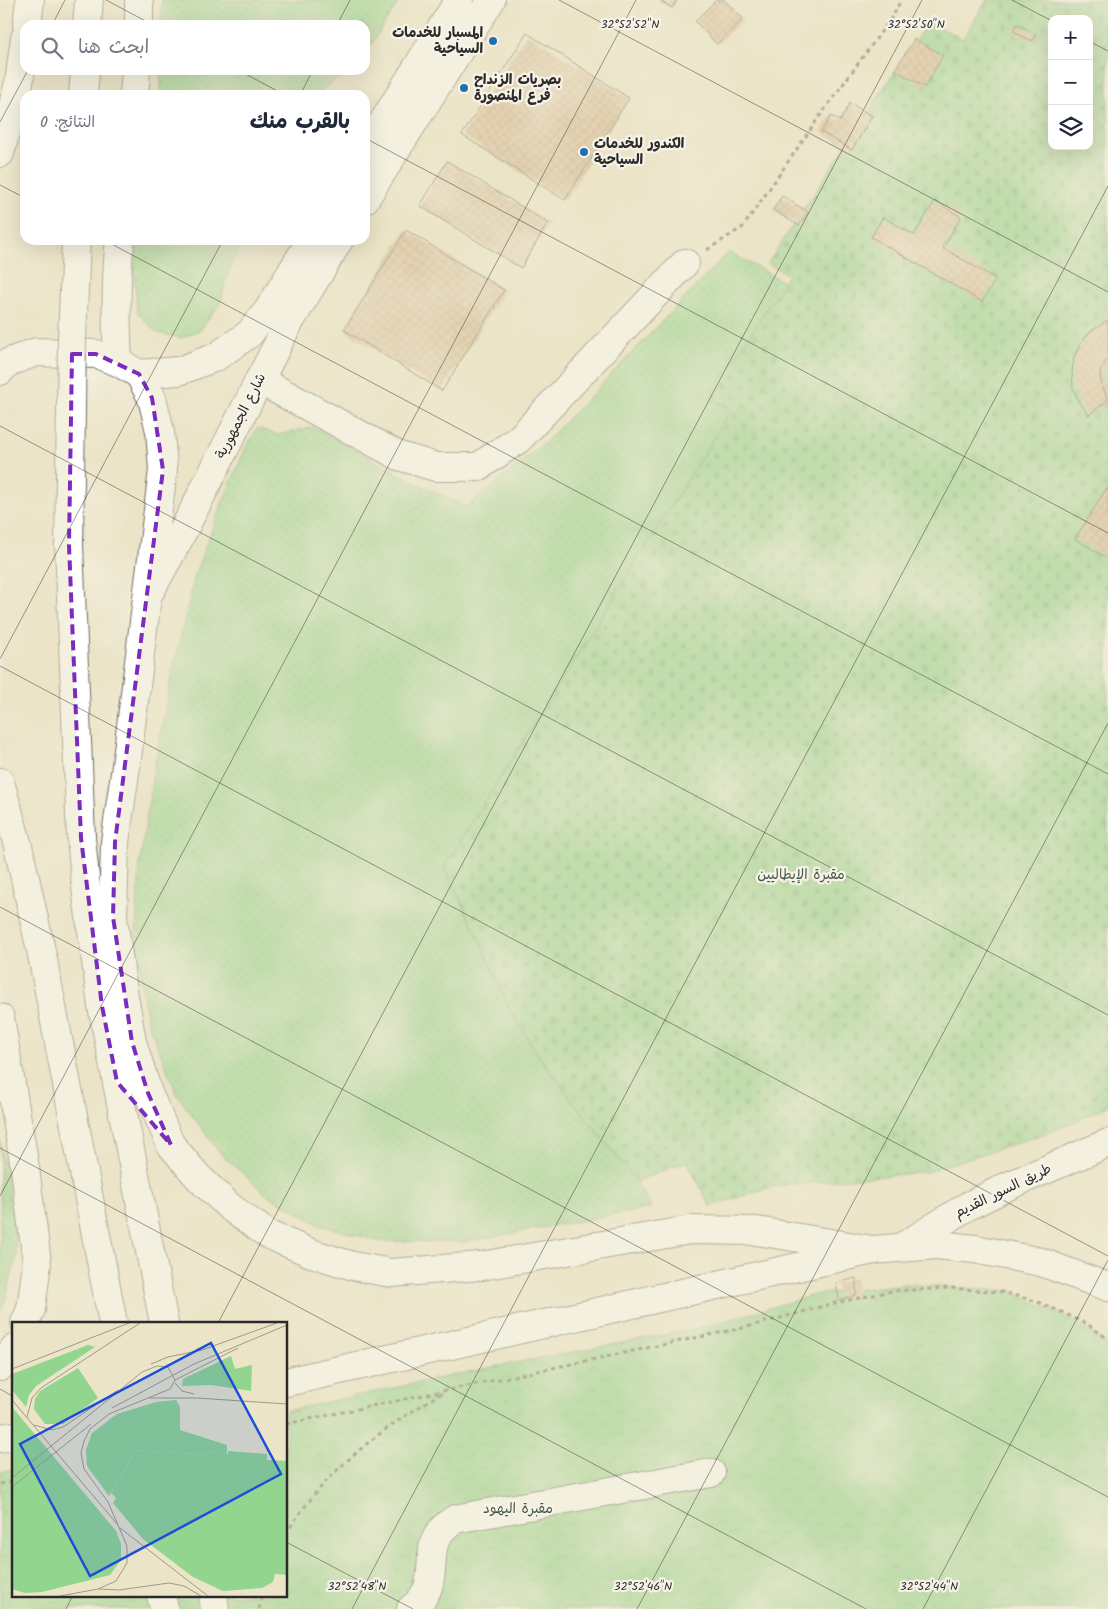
<!DOCTYPE html>
<html lang="ar">
<meta charset="utf-8">
<style>
body{margin:0;font-family:Kalam,"Playpen Sans Arabic",sans-serif;background:#f2f2f3;color:#1f2937;direction:rtl}
.controls{position:absolute;right:15px;top:15px;display:grid;overflow:hidden;border-radius:10px;box-shadow:0 5px 20px #0002}
.controls button{width:45px;height:45px;display:grid;place-items:center;padding:0;border:0;border-bottom:1px solid #e0e1e3;background:#fff;color:#1f2937;font:25px sans-serif}
.list{margin:0;padding:0;list-style:none}
h2{display:flex;justify-content:space-between;align-items:center;height:65px;margin:0;padding:0 20px;font-size:21px}
h2 small{font-size:16px;font-weight:400;color:#747a83}
.icon{flex:none;width:28px;height:28px;fill:none;stroke:currentColor;stroke-width:2;stroke-linecap:round;stroke-linejoin:round}
.map{position:relative;flex:none;width:1108px;height:1609px;overflow:hidden;direction:ltr}
.search{position:absolute;background:#fff;box-shadow:0 5px 20px #0002;left:20px;top:20px;width:350px;height:55px;display:flex;align-items:center;gap:12px;box-sizing:border-box;padding:0 18px;border-radius:15px;color:#747a83;font-size:19px}
.panel{position:absolute;background:#fff;box-shadow:0 5px 20px #0002;left:20px;top:90px;width:350px;height:155px;border-radius:15px;direction:rtl}
.map>svg:first-child{display:block}
.cemetery{fill:url(#cemetery-stones);stroke:#5e805c;fill-rule:evenodd}
.park{fill:url(#park-crowns);stroke:#5e805c}
.garden{fill:url(#garden-dots);stroke:#5e805c}
.building{fill:url(#building-cross-hatch)}
.lines{fill:none;stroke-linecap:round;stroke-linejoin:round}
.minor-casing{stroke:#6e6c62;stroke-width:30}
.major-casing{stroke:#6e6c62;stroke-width:30}
.highway-casing{stroke:#6e6c62;stroke-width:30}
.path{stroke:#6e6c62;stroke-width:3;stroke-dasharray:4 4;stroke-linecap:butt}
.minor{stroke:#fff;stroke-width:28}
.major{stroke:#fff;stroke-width:28}
.highway{stroke:#fff;stroke-width:28}
.highway-bridge-casing{stroke:#6e6c62;stroke-width:30;stroke-linecap:butt}
.highway-bridge{stroke:#fff;stroke-width:28}
.marked{fill:none;stroke:#7b2cbf;stroke-width:4;stroke-dasharray:10 6;stroke-linejoin:round}
.ticks{fill:none;stroke:#2b2b2b;stroke-width:1;stroke-opacity:0.45}
.poi-dot{fill:#1f6fb2;stroke:#f7f3e8;stroke-width:2}
.labels{text-anchor:middle;dominant-baseline:central;stroke-width:4.5;stroke-linejoin:round;paint-order:stroke}
.poi-label{font-size:14px;font-weight:bold;fill:#2b2b2b;stroke:#f7f3e8;text-anchor:start}
.street-label{font-size:14px;fill:#2b2b2b;stroke:#f7f3e8}
.park-label{font-size:14px;fill:#445644;stroke:#f7f3e8}
.inset-road{fill:none;stroke:#9e9a89;stroke-width:1}
.view{fill:#1d4ed8;fill-opacity:0.15;stroke:#1d4ed8;stroke-width:2.5}
.inset-edge{fill:none;stroke:#2b2b2b;stroke-width:2.5}
.ticks-label{font-size:12px;text-anchor:middle;fill:#2b2b2b;stroke:#f7f3e8;stroke-width:4.5;stroke-linejoin:round;paint-order:stroke}
</style>
<div class="map">
<svg width="1108" height="1609" viewBox="0 0 1108 1609">
<defs>
<pattern id="cemetery-stones" width="16" height="16" patternUnits="userSpaceOnUse" patternTransform="scale(1.25)"><rect width="16" height="16" fill="#91d58e"/><path d="M2 7V4a2 2 0 0 1 4 0v3zM10 15v-3a2 2 0 0 1 4 0v3z" fill="#7db77b"/></pattern>
<pattern id="park-crowns" width="20" height="18" patternUnits="userSpaceOnUse" patternTransform="scale(1.25)"><rect width="20" height="18" fill="#91d58e"/><path d="M2 6a3 3 0 1 1 6 0M12 15a3 3 0 1 1 6 0" fill="none" stroke="#7db77b"/></pattern>
<pattern id="garden-dots" width="8" height="8" patternUnits="userSpaceOnUse" patternTransform="scale(1.25)"><rect width="8" height="8" fill="#91d58e"/><path d="M2 2h.1M6 6h.1" fill="none" stroke="#7db77b" stroke-width="1.8" stroke-linecap="round"/></pattern>
<pattern id="building-cross-hatch" width="8" height="8" patternUnits="userSpaceOnUse" patternTransform="scale(1.25)"><rect width="8" height="8" fill="#dcbe97"/><path d="M0 0l8 8M0 8l8-8" fill="none" stroke="#bda382"/></pattern>
</defs>
<rect width="100%" height="100%" fill="#f7f3e8"/>
<filter id="ink" filterUnits="userSpaceOnUse"><feTurbulence type="fractalNoise" baseFrequency=".02" numOctaves="2"/><feDisplacementMap in="SourceGraphic" scale="10" xChannelSelector="R" yChannelSelector="G"/><feConvolveMatrix kernelMatrix="1 2 1 2 8 2 1 2 1" color-interpolation-filters="sRGB"/></filter>
<filter id="wash" filterUnits="userSpaceOnUse"><feTurbulence type="fractalNoise" baseFrequency=".0096" numOctaves="4" result="noise"/><feDisplacementMap in="SourceGraphic" scale="20" xChannelSelector="R" yChannelSelector="G"/><feGaussianBlur stdDeviation="1.12" result="paint"/><feColorMatrix in="noise" values="0 0 0 0 0 0 0 0 0 0 0 0 0 0 0 0 0 1.4 0 .05"/><feComposite in="paint" operator="in"/></filter>
<g filter="url(#wash)">
<rect width="100%" height="100%" fill="#ebe4c7"/>
<!-- cemetery -->
<path class="cemetery" d="M987,0H1108V1106L1056,1130L926,1172L774,1186L710,1206L687,1161L636,1182L545,1065L509,1009L480,940L444,867L731,409L710,398L788,275L768,263L928,22L963,39ZM1052,19H1089V146H1052Z"/>
<!-- park -->
<path class="park" d="M904,1284L1011,1291L1070,1319L1108,1344V1609H0V1472L14,1469V1595H286V1411L483,1369L700,1328L814,1295Z"/>
<!-- garden -->
<g class="garden">
<path d="M162,0H400L365,54V25H161Z"/>
<path d="M161,70H354L327,85L319,95H161Z"/>
<path d="M139,240H246L236,255L225,282L221,302L201,329L182,338L157,333L137,312L134,269Z"/>
<path d="M729,252L784,282L710,398L732,409L444,867L480,940L509,1009L545,1065L636,1181L651,1208L464,1242L377,1241L320,1225L266,1194L221,1154L178,1096L148,1023L135,943L140,863L153,773L172,674L196,571L225,496L247,445L257,428L278,435L313,427L420,485L467,507L547,441Z"/>
<path d="M0,1140L12,1209L17,1255L5,1302L0,1311Z"/>
</g>
<g id="blocks">
<!-- building -->
<g class="building">
<path d="M659,0H677L672,8Z"/>
<path d="M716,0H724L743,19L717,44L695,21Z"/>
<path d="M1017,24L1036,34L1032,41L1013,31Z"/>
<path d="M527,33L629,98L565,200L462,135Z"/>
<path d="M914,39L943,55L925,87L895,70Z"/>
<path d="M850,103L872,116L852,150L821,132L831,116L840,121Z"/>
<path d="M447,161L548,223L521,268L420,206Z"/>
<path d="M782,196L808,212L799,226L773,210Z"/>
<path d="M935,201L961,217L943,248L996,279L982,302L871,237L883,217L914,235Z"/>
<path d="M406,230L504,290L442,391L344,330Z"/>
<path d="M1108,320V359L1100,371L1101,382L1108,400L1089,415L1079,402L1073,388L1072,372L1074,357L1081,343L1090,332Z"/>
<path d="M1108,486V559L1075,539Z"/>
<path d="M856,1278V1295L839,1300L836,1283Z"/>
</g>
</g>
</g>
<g filter="url(#ink)">
<use href="#blocks" fill-opacity="0" stroke="#6e6c62" stroke-width="1"/>
<g class="lines">
<!-- minor casing -->
<g class="minor-casing">
<g id="minor">
<path d="M259,380L399,456L436,467H478L519,439L685,263"/>
<path d="M411,1609C450,1580 412,1545 455,1519L711,1473"/>
</g>
</g>
<!-- major casing -->
<g class="major-casing">
<g id="major">
<path d="M365,151L459,0"/>
<path d="M365,199L491,0"/>
<path d="M139,374L179,371L216,357L249,334L269,309L311,240"/>
<path d="M148,595L181,535L286,328L339,240"/>
<path d="M902,1247L968,1206L1008,1186L1108,1143"/>
</g>
</g>
<!-- highway casing -->
<g class="highway-casing">
<g id="highway">
<path d="M27,25L30,0"/>
<path d="M87,25L89,0"/>
<path d="M139,25V0"/>
<path d="M83,95L85,70"/>
<path d="M134,95L136,70"/>
<path d="M0,153L19,83L25,38"/>
<path d="M118,362C116,321 115,281 120,240"/>
<path d="M0,371L7,363L36,352L96,354L118,362L139,374L152,398L160,431L163,470L126,766L115,842L113,917L121,978L132,1042L148,1093L171,1145L199,1178L231,1208L269,1235L311,1253L353,1266L391,1273L481,1266L690,1230L757,1231L873,1250"/>
<path d="M0,782L18,846L43,960L113,1323"/>
<path d="M81,838L86,887L102,1006L164,1323"/>
<path d="M0,1018L25,1168L37,1263L31,1309L25,1323"/>
<path d="M0,1367L14,1349"/>
<path d="M286,1382L873,1250L937,1245L975,1249L1041,1262L1108,1287"/>
<path d="M0,1438L14,1436"/>
<path d="M161,1595L164,1609"/>
<path d="M213,1595L215,1609"/>
</g>
</g>
<!-- path -->
<g class="path">
<path d="M707,250L743,227L817,120L892,17L901,0"/>
<path d="M286,1424L747,1327L835,1303L892,1291L950,1288L1002,1292L1035,1301L1064,1313L1090,1326L1108,1339"/>
<path d="M0,1484L14,1481"/>
<path d="M286,1534C323,1473 381,1428 442,1393"/>
<path d="M259,1609L262,1595"/>
</g>
<!-- minor -->
<use href="#minor" class="minor"/>
<!-- major -->
<use href="#major" class="major"/>
<!-- highway -->
<use href="#highway" class="highway"/>
<!-- highway-bridge casing -->
<g class="highway-bridge-casing">
<path id="highway-bridge" d="M76,240L72,339L69,545L81,838"/>
</g>
<!-- highway-bridge -->
<use href="#highway-bridge" class="highway-bridge"/>
</g>
</g>
<!-- marked area -->
<path d="M0 0H1108V1609H0ZM72,354H96L139,374L152,398L163,470L115,842L113,917L132,1042L148,1093L171,1145L117,1082L102,1006L81,838L69,545Z" fill="#ebe4c7" fill-opacity=".55" fill-rule="evenodd"/>
<path class="marked" d="M72,354H96L139,374L152,398L163,470L115,842L113,917L132,1042L148,1093L171,1145L117,1082L102,1006L81,838L69,545Z"/>
<!-- ticks -->
<path class="ticks" d="M106,0L153,25M559,0L1108,292M1012,0L1052,21M52,25L65,0M337,25L350,0M1089,41L1108,51M238,70L285,95M300,95L313,70M0,122L28,70M365,138L1108,533M0,185L25,198M104,240L1108,774M0,426L1108,1015M0,659L223,240M0,666L1108,1256M0,907L1108,1497M0,1148L866,1609M0,1196L636,0M218,1323L922,0M0,1389L14,1397M286,1542L413,1609M66,1609L73,1595M352,1609L1108,186M637,1609L1108,723M923,1609L1108,1260"/>
<!-- markers -->
<g class="poi-dot">
<circle cx="493" cy="41" r="5"/>
<circle cx="464" cy="88" r="5"/>
<circle cx="584" cy="152" r="5"/>
</g>
<g class="labels">
<!-- poi labels -->
<g class="poi-label">
<text x="483" y="33" text-anchor="end">المسبار للخدمات<tspan x="483" dy="16">السياحية</tspan></text>
<text x="474" y="80">بصريات الزنداح<tspan x="474" dy="16">فرع المنصورة</tspan></text>
<text x="594" y="144">الكندور للخدمات<tspan x="594" dy="16">السياحية</tspan></text>
</g>
<!-- street labels -->
<g class="street-label">
<text transform="translate(241 416) rotate(-63)">شارع الجمهورية</text>
<text transform="translate(1003 1191) rotate(-26)">طريق السور القديم</text>
</g>
<!-- park labels -->
<g class="park-label">
<text x="801" y="875">مقبرة الإيطاليين</text>
<text x="518" y="1509">مقبرة اليهود</text>
</g>
</g>
<!-- overview -->
<g transform="translate(12 1322)">
<rect width="275" height="275" fill="#ebe4c7"/>
<path d="M76,23L83,25L24,64L17,73L14,85L0,68V52Z" fill="#91d58e"/>
<path d="M124,128L196,133V130L216,132V129L255,132V138L275,139V253L263,252L261,260L250,266L211,269L181,255L131,217L101,181L104,176L99,171Z" fill="#91d58e"/>
<path d="M0,85L104,209L109,222V238L98,253L30,270L13,271L0,267Z" fill="#91d58e"/>
<path d="M219,34L223,47L240,43L239,69L199,63L170,64L171,57ZM66,46L86,76L51,102H33L22,87L23,77L28,69ZM164,78L168,85V108L215,123V132L197,130V133L124,128L97,174L75,144L74,128L80,111L105,92L144,80Z" fill="#91d58e"/>
<path class="inset-road" d="M139,42L156,35L190,28L265,1M0,47L117,1M163,58L226,26M163,61L170,69L182,72M138,76H185L275,82M0,78L106,203L115,224V241L104,259L86,267L48,274M100,86L182,42L275,3M15,95L20,76L29,66L128,1M22,103L40,108L51,105L106,68M0,156L130,50L145,44L156,45L163,58L158,67L97,92L78,107L72,119L69,131L72,147L96,180L106,203M0,165L79,102M108,206L196,274M87,267L107,268L157,261L172,264L189,274"/>
<path class="view" d="M199,21L269,152L78,254L8,122Z"/>
<rect width="275" height="275" class="inset-edge"/>
</g>
<g class="ticks-label">
<text x="630" y="28">32°52'52"N</text>
<text x="916" y="28">32°52'50"N</text>
<text x="357" y="1590">32°52'48"N</text>
<text x="643" y="1590">32°52'46"N</text>
<text x="929" y="1590">32°52'44"N</text>
</g>
</svg>
<div class="controls">
<button>+</button>
<button>−</button>
<button><svg class="icon" aria-label="layers" viewBox="0 0 24 24"><path d="M12 4l9 5-9 5-9-5zM3 14l9 5 9-5"/></svg></button>
</div>
<div class="search"><svg class="icon" aria-label="search" viewBox="0 0 24 24"><circle cx="10" cy="10" r="6"/><path d="M15 15l6 6"/></svg>ابحث هنا</div>
<section class="panel">
<h2>بالقرب منك<small>النتائج: 0</small></h2>
<ul class="list">
</ul>
</section>
</div>
